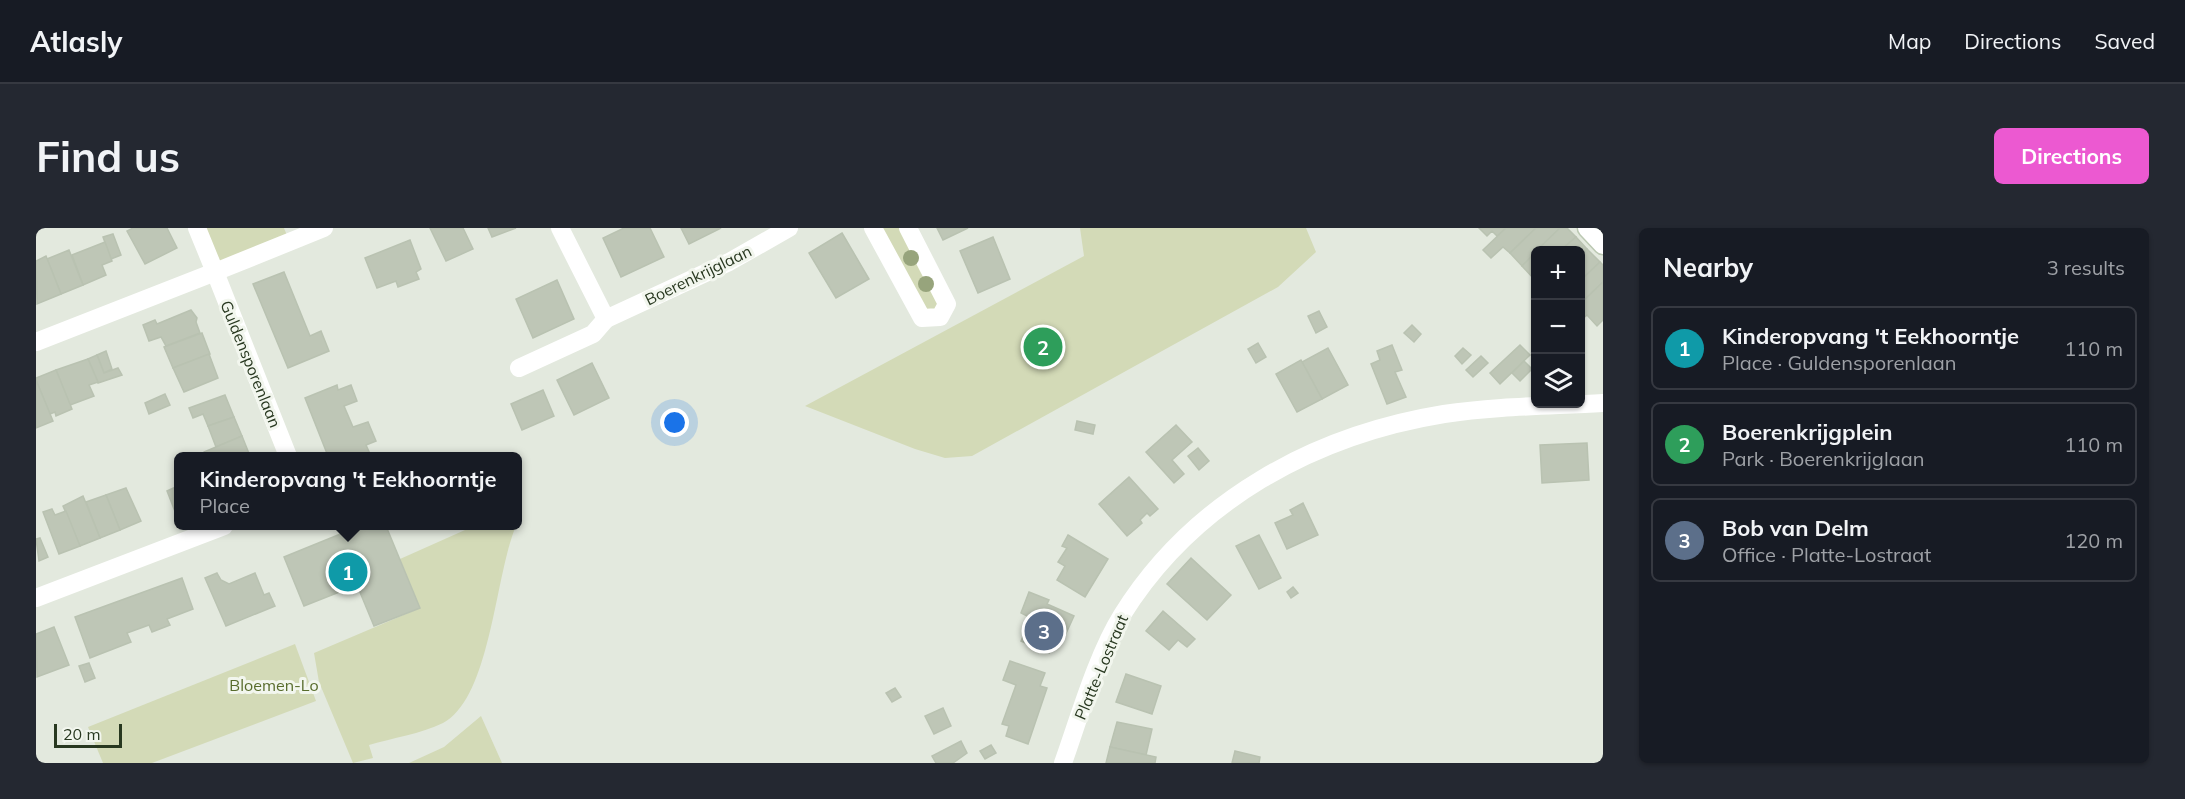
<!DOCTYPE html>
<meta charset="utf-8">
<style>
body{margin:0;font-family:Mulish,sans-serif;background:#242831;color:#f1f3f6}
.controls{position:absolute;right:18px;top:18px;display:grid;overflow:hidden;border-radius:9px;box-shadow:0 2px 4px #0004}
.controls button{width:54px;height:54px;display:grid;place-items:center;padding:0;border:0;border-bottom:2px solid #363941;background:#171b24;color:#f1f3f6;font:30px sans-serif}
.scale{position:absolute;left:18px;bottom:15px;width:68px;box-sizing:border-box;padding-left:6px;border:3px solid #283820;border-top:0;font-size:16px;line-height:21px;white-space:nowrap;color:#283820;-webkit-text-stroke:4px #f2f6ee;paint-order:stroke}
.you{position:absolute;left:639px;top:195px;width:21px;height:21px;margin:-15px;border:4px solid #fff;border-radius:50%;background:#1a73e8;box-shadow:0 0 0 9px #1a73e833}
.badge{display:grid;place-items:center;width:39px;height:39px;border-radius:50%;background:#ec59d1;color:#fff;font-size:20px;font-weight:700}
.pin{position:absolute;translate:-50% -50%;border:3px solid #fff;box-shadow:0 2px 6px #0006}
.popup{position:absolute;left:138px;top:224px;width:348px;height:78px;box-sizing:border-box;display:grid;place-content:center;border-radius:9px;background:#171b24;filter:drop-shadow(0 2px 4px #0005);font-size:20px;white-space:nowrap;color:#9ea1a6}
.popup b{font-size:22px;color:#f1f3f6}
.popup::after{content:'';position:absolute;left:50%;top:100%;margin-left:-12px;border:12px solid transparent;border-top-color:#171b24}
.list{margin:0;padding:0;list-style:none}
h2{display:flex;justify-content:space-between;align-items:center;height:78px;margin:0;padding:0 24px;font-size:26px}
h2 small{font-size:20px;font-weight:400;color:#9ea1a6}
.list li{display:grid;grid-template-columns:39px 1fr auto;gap:18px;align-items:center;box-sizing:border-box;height:84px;margin:0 12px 12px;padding:0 12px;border:2px solid #363941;border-radius:9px}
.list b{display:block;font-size:22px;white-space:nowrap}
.list p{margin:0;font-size:20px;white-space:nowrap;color:#9ea1a6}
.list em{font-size:20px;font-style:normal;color:#9ea1a6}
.icon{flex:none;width:33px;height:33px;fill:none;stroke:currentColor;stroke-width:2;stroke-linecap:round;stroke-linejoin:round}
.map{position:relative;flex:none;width:1567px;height:535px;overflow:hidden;border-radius:9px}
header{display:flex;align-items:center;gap:36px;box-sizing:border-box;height:84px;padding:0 30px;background:#171b24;border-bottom:2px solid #363941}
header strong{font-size:28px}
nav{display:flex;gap:33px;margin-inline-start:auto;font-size:21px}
.intro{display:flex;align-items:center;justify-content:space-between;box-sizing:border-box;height:144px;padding:0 36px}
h1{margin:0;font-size:42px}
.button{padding:15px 27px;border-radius:9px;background:#ec59d1;color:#fff;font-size:21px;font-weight:700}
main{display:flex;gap:36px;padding:0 36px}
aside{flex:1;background:#171b24;border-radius:9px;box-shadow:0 2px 4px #0004}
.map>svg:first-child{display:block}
.green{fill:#d3dab7}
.building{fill:#bec6b6;stroke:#b9c2b1;stroke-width:1.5}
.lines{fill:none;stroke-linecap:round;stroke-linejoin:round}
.secondary-casing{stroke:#bbc8b2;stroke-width:21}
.street{stroke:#fff;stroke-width:18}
.secondary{stroke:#fff;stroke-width:18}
.tree{fill:#97a47c}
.labels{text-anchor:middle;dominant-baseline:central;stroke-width:6;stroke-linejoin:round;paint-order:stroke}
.street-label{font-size:16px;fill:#283820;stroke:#f2f6ee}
.park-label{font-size:16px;fill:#586c2c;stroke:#f2f6ee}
</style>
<header>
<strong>Atlasly</strong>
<nav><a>Map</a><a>Directions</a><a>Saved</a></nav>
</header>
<div class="intro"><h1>Find us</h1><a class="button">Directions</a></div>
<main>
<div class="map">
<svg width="1567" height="535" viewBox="0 0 1567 535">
<rect width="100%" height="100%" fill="#e3e9de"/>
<!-- green -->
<g class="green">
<path d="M161,0H248L254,15L179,44Z"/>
<path d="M845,0H865L903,72L900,82L890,83Z"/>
<path d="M1044,0H1270L1280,24L1242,59L936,228L909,230L879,221L769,178L1048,28Z"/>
<path d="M438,298H480C459,346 455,470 407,495C385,506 356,510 333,517L337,530L317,535L283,454L278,425L384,380L364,331Z"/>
<path d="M259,416L280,473L116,535H67L52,499Z"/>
<path d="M445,488L466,535H373L408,519Z"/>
</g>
<!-- building -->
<g class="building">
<path d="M97,0H131L141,20L109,36L91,3Z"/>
<path d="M394,0H427L437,21L410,33Z"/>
<path d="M452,0H480L456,9Z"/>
<path d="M588,0H614L628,29L585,49L567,10Z"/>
<path d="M645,0H685L653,16Z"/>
<path d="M901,0H932L907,12Z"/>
<path d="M1443,0H1470L1461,8L1456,3L1451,8Z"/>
<path d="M1470,0H1500L1474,25L1467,19L1455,30L1447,22Z"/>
<path d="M1500,0H1524L1486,38L1474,25Z"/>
<path d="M1524,0H1531L1540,9L1525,22H1501Z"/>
<path d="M806,5L833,51L800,70L773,25Z"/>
<path d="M77,6L85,27L75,31L67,9Z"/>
<path d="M957,9L974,51L942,65L924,23Z"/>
<path d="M1540,9L1551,21L1544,28V22H1525Z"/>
<path d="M374,12L385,41L380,44L383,51L362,59L360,53L341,60L329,30Z"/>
<path d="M69,14L76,33L66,37L70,47L47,57L36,27Z"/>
<path d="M1551,21L1564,34L1544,53V28Z"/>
<path d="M33,22L47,57L25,66L11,31Z"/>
<path d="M1500,24V47L1497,50L1486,38Z"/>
<path d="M10,28L25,66L1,76L0,33Z"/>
<path d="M1564,34L1567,37V54L1544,76V53Z"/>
<path d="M248,44L274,108L285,103L293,123L252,140L217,56Z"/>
<path d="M521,52L538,91L497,110L480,71Z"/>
<path d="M1567,54V92L1561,98L1551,87L1544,93V76Z"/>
<path d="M155,82L161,90L160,94L164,105L130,118L125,109L113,113L107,97L119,92L121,96Z"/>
<path d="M1283,83L1291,99L1280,105L1272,88Z"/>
<path d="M1376,97L1385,106L1378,114L1368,105Z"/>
<path d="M166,105L174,126L137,140L128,119Z"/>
<path d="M1222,115L1230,129L1220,135L1212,121Z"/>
<path d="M1356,117L1366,142L1359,144L1370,169L1351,176L1335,136L1344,132L1341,123Z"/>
<path d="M1484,117L1494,127L1464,156L1454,145Z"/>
<path d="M1292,120L1312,157L1286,171L1266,134Z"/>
<path d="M1427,120L1435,127L1426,136L1419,128Z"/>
<path d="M70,123L76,141L68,145L61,127Z"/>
<path d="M173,126L182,150L148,164L137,140Z"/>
<path d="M61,127L68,145L82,140L86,147L62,155L52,131Z"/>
<path d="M1445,128L1452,135L1437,149L1430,142Z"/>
<path d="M52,131L62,154L53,157L58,168L34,177L20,142Z"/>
<path d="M1265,132L1286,171L1261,184L1240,146Z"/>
<path d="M1488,133L1496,141L1484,153L1476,145Z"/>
<path d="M556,135L573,170L538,187L521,152Z"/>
<path d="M20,142L36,181L20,188L19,184L14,186L0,152V150Z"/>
<path d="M0,152L17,193L0,200Z"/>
<path d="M301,157L302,162L315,157L321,173L308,178L317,199L332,194L340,213L330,217L335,228H292L269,170Z"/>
<path d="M507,162L518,188L486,202L475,176Z"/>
<path d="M129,166L134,177L113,186L109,175Z"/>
<path d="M189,167L198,189L172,198L167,186L157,190L153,180Z"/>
<path d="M198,189L206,208L180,219L172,198Z"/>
<path d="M1041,193L1059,197L1057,206L1039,202Z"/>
<path d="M1140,197L1156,214L1136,232L1148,246L1138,255L1110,224Z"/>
<path d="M206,208L214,228H168V224Z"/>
<path d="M1551,215L1553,252L1506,255L1504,217Z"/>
<path d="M1162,220L1173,233L1163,242L1152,228Z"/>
<path d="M1093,249L1122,281L1114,288L1111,285L1104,292L1106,295L1091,308L1063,276Z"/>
<path d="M142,258V285L140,286L131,263Z"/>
<path d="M90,260L105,293L84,302L70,267Z"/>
<path d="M70,267L84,302L64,310L50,274Z"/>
<path d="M47,268L64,310L44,318L27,278Z"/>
<path d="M1267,275L1282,307L1251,321L1239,295L1257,287L1254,282Z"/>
<path d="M16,281L19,287L30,283L44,318L23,326L7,284Z"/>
<path d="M324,298H350L384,380L338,398L321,357L268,378L248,329Z"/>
<path d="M1032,307L1072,331L1049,369L1021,352L1029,338L1022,334L1031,320L1026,318Z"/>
<path d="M1223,307L1245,350L1223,361L1200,318Z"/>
<path d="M4,310L12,329L3,333L0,311Z"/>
<path d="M1155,330L1195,367L1171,392L1131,356Z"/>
<path d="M181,345L185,352L193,356L219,345L228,367L233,365L239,378L190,398L169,350Z"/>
<path d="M146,350L157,381L131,391L134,397L116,404L113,397L91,405L95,414L54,430L39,389Z"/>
<path d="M1257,359L1262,365L1255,370L1251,364Z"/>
<path d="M993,364L1013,372L1011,376L1038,388L1026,414L1022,413L1020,418L1017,416L1013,425L985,413L995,390L985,385Z"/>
<path d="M1127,383L1159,411L1151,419L1142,412L1133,422L1110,403Z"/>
<path d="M18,399L33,437L1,449L0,406Z"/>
<path d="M974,433L1009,445L1004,458L1011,460L992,516L970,508L973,498L966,496L980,457L967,452Z"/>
<path d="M53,435L59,450L49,454L43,438Z"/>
<path d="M1090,446L1125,458L1116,486L1080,474Z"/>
<path d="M859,460L865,469L856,474L850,465Z"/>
<path d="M907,480L915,498L898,506L889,488Z"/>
<path d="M1081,494L1116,501L1110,527L1074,519Z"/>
<path d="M925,513L931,525L917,535H900L896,528Z"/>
<path d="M955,517L960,525L949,531L944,523Z"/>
<path d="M1074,519L1120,529L1119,535H1070Z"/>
<path d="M1199,523L1224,529L1223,535H1196Z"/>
</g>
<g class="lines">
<!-- secondary casing -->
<g class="secondary-casing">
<path id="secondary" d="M1551,0L1567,17"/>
</g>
<!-- street -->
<g class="street">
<path d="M524,0L570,91L693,34L753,0"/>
<path d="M837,0L886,90L904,89L911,76L872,0"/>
<path d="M0,114L179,44L161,0"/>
<path d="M483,140L557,106L570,91"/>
<path d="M252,228L179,44L288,0"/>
<path d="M0,370L188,298"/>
<path d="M1027,535C1043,490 1061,427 1086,387C1157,273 1278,207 1408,186C1460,178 1515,178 1567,175"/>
</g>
<!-- secondary -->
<use href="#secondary" class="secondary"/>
</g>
<!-- trees -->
<g class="tree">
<circle cx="875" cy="30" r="8"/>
<circle cx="890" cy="56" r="8"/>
</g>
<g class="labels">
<!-- street labels -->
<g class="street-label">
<text transform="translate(662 47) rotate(-26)">Boerenkrijglaan</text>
<text transform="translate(215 136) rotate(68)">Guldensporenlaan</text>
<text transform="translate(1065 439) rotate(-67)">Platte-Lostraat</text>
</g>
<!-- park labels -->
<g class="park-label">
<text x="238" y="457">Bloemen-Lo</text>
</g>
</g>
</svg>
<div class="controls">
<button>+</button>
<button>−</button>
<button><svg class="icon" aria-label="layers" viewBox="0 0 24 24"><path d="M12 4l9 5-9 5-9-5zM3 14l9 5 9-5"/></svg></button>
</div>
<div class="scale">20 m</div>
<div class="you"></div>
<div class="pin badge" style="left:312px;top:344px;background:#0f9aa8">1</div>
<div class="popup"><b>Kinderopvang 't Eekhoorntje</b>Place</div>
<div class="pin badge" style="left:1007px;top:119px;background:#2e9e5b">2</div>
<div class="pin badge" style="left:1008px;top:403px;background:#5c6f8a">3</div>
</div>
<aside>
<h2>Nearby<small>3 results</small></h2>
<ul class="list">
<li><span class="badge" style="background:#0f9aa8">1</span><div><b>Kinderopvang 't Eekhoorntje</b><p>Place · Guldensporenlaan</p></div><em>110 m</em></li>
<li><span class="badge" style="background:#2e9e5b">2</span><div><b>Boerenkrijgplein</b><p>Park · Boerenkrijglaan</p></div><em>110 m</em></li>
<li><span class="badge" style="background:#5c6f8a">3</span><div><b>Bob van Delm</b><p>Office · Platte-Lostraat</p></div><em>120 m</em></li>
</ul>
</aside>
</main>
